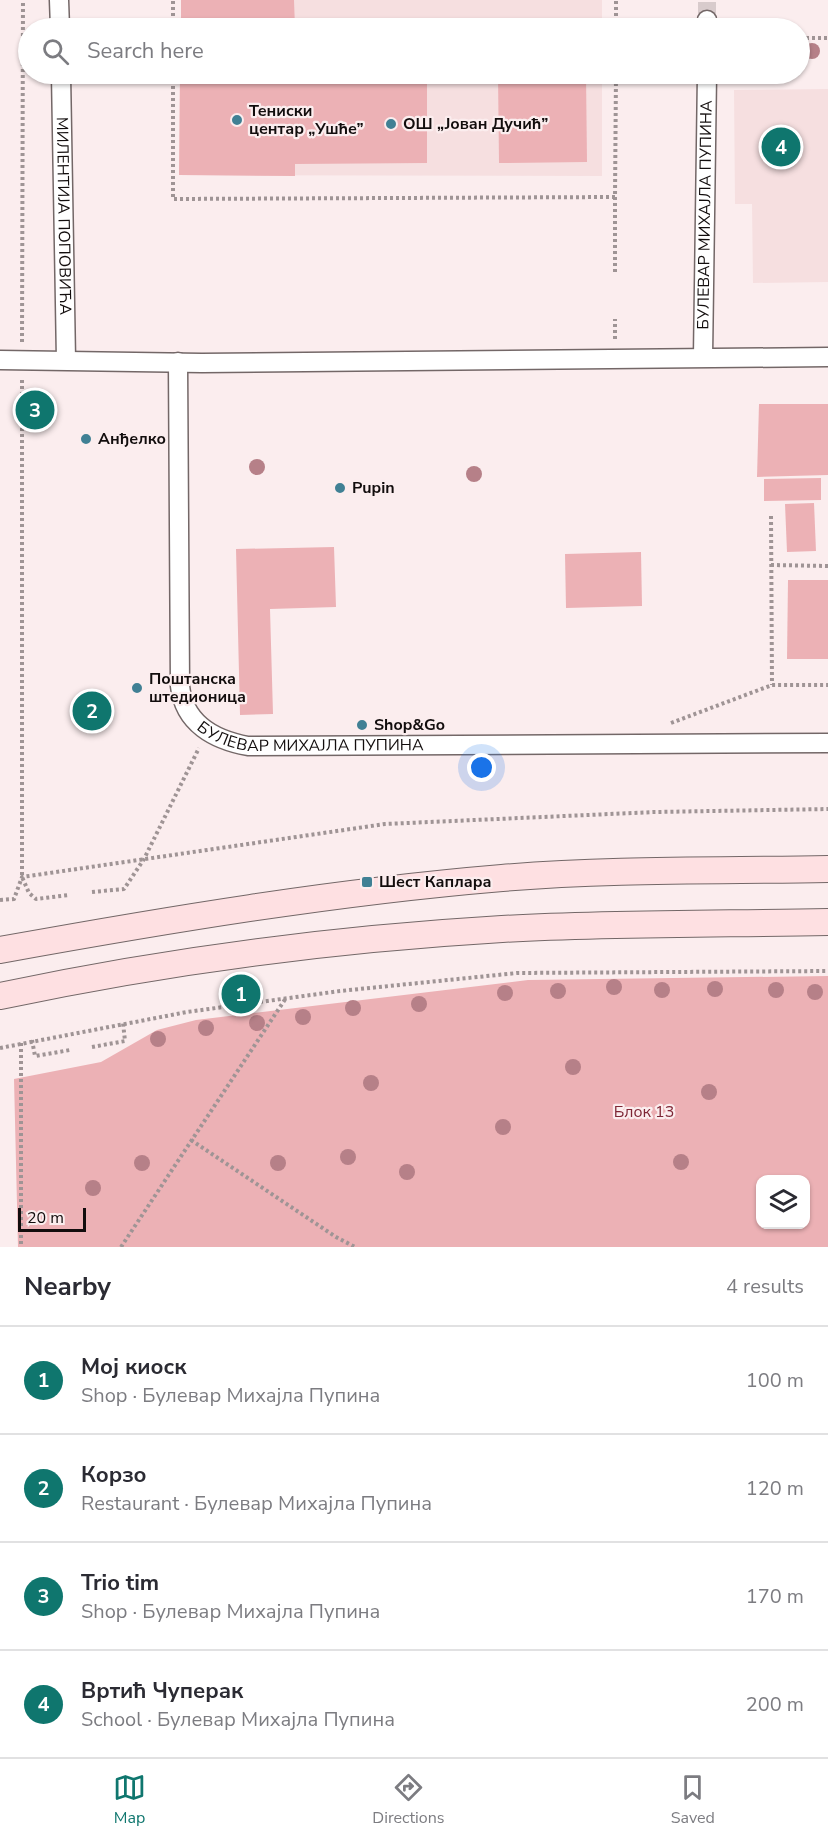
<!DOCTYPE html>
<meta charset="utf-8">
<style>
body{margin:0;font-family:"Nunito Sans",sans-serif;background:#f7f7f7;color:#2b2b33}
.controls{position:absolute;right:18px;bottom:18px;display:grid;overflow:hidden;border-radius:12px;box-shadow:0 2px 4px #0004}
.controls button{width:54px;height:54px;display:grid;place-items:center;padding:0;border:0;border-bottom:2px solid #e1e1e2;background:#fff;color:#2b2b33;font:30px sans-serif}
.scale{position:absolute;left:18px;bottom:15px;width:68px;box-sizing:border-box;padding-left:6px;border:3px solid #120d0d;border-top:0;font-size:16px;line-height:21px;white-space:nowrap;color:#120d0d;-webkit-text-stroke:4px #fbedee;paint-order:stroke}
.you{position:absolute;left:482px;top:768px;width:21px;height:21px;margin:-15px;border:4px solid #fff;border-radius:50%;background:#1a73e8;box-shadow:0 0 0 9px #1a73e833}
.badge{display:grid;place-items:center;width:39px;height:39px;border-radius:50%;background:#0f766e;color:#fff;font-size:20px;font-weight:700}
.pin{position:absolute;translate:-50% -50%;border:3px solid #fff;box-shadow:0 2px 6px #0006}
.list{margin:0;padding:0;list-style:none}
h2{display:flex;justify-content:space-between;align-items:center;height:78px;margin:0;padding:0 24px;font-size:26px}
h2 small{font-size:20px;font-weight:400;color:#7c7c81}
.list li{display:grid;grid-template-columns:39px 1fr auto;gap:18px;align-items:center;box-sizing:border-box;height:108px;padding:0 24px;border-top:2px solid #e1e1e2}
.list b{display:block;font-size:22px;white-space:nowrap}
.list p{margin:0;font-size:20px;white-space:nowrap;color:#7c7c81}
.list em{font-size:20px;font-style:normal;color:#7c7c81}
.icon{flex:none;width:33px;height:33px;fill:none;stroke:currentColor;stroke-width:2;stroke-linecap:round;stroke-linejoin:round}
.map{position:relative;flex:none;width:828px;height:1247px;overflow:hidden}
.search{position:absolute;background:#fff;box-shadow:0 2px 4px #0004;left:18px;right:18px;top:18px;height:66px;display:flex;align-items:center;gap:15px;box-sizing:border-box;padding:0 21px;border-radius:33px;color:#7c7c81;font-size:22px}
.sheet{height:510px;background:#fff}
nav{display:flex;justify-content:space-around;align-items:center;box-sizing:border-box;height:84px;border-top:2px solid #e1e1e2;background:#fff;font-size:16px;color:#7c7c81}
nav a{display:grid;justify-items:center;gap:3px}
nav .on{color:#0f766e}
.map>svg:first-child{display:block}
.built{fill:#f6dfe0}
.green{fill:#ecb1b5;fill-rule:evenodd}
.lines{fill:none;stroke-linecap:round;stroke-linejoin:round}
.street-tunnel{stroke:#d8cbcc;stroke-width:18;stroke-dasharray:18 9;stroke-linecap:butt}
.street-casing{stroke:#736767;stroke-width:21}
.secondary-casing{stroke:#736767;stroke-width:28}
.path{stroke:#9f9495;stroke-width:4;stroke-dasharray:3 3;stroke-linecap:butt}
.street{stroke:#fff;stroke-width:18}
.secondary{stroke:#fee0e2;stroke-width:26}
.tree{fill:#b68088}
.poi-dot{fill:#408094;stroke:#fbedee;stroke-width:2}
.labels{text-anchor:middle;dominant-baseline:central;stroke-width:4.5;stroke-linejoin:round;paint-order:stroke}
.poi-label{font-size:16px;font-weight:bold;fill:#120d0d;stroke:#fbedee;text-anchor:start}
.street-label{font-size:16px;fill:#120d0d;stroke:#fbedee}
.park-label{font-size:16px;fill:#7e2635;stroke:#fbedee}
</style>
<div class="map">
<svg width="828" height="1247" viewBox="0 0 828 1247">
<rect width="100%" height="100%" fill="#fbedee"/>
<!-- built -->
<g class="built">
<rect x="181" y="0" width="421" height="28"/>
<path d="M180,74H602V176L179,175Z"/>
<path d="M828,89V282L753,283L752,204H735L734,90Z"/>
</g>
<!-- green -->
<g class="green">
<path d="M181,0H294L295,28H181Z"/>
<path d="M180,74L427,75V163L295,164V176L179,175Z"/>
<path d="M498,74H586L587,162L499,163Z"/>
<path d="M759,404H828V475L757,477Z"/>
<path d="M821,478V500L764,501V479Z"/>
<path d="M814,503L816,551L787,552L785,504Z"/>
<path d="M334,547L336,607L270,609L273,714L240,715L236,549Z"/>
<path d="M641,552L642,606L566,608L565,554Z"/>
<path d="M788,580H828V659H787Z"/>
<path d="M828,976V1247H18L14,1079L101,1062L157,1030L196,1020L528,980ZM760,1180H806V1224H760Z"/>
</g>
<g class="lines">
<!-- street-tunnel -->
<path class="street-tunnel" d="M707,20V0"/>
<!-- street casing -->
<g class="street-casing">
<g id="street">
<path d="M59,0L60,28"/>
<path d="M707,20V28"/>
<path id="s1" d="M61,74L66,360"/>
<path id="s2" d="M703,357L707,74"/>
<path d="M0,360L202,363L828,357"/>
<path id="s3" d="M178,362L180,686C184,724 215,740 248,746L828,743"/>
</g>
</g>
<!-- secondary casing -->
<g class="secondary-casing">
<g id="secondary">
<path d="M0,950C166,920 334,892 502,878C610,869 720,871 828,869"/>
<path d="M0,996C165,961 334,939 502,929C611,923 720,924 828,922"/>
</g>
</g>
<!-- path -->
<g class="path">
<path d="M173,28V0"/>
<path d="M616,28V0"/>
<path d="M800,38H828"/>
<path d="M173,74V199L615,197L616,74"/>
<path d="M615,197V274"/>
<path d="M615,339V319"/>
<path d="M22,342L23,0"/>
<path d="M22,380V877L29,893L36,899L69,895"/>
<path d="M771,516L772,685"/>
<path d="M771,565L828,566"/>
<path d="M671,723L772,685H828"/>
<path d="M92,892L124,889L144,859L199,748"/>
<path d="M0,900L14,899L22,877L385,824L655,812L828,809"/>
<path d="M32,1040L35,1056L70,1050"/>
<path d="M21,1043V1247"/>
<path d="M92,1047L125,1041L123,1023"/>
<path d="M0,1048L187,1012L340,991L517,973L828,971"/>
<path d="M191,1140L336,1237L355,1247"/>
<path d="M121,1247L286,998"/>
</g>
<!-- street -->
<use href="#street" class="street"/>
<!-- secondary -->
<use href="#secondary" class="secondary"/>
</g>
<!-- trees -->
<g class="tree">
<circle cx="812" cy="51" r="8"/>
<circle cx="257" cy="467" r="8"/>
<circle cx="474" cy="474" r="8"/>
<circle cx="614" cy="987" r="8"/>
<circle cx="715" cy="989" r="8"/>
<circle cx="662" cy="990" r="8"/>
<circle cx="776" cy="990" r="8"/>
<circle cx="558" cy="991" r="8"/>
<circle cx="815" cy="992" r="8"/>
<circle cx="505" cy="993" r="8"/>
<circle cx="419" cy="1004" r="8"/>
<circle cx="353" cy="1008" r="8"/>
<circle cx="303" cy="1017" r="8"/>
<circle cx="257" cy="1023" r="8"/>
<circle cx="206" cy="1028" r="8"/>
<circle cx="158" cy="1039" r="8"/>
<circle cx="573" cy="1067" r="8"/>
<circle cx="371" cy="1083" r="8"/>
<circle cx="709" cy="1092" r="8"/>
<circle cx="503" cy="1127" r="8"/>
<circle cx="348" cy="1157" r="8"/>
<circle cx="681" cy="1162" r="8"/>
<circle cx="142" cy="1163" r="8"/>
<circle cx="278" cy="1163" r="8"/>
<circle cx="407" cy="1172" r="8"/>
<circle cx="93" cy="1188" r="8"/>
</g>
<!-- markers -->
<g class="poi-dot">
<circle cx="237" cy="120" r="6"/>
<circle cx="391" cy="124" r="6"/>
<circle cx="86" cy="439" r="6"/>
<circle cx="340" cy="488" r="6"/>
<circle cx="137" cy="688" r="6"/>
<circle cx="362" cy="725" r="6"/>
<rect x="361" y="876" width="12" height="12" rx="3"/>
</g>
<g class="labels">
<!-- poi labels -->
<g class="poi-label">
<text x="249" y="111">Тениски<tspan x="249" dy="18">центар „Ушће”</tspan></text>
<text x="403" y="124">ОШ „Јован Дучић”</text>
<text x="98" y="439">Анђелко</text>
<text x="352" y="488">Pupin</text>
<text x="149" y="679">Поштанска<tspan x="149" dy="18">штедионица</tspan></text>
<text x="374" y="725">Shop&amp;Go</text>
<text x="379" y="882">Шест Каплара</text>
</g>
<!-- street labels -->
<g class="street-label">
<text stroke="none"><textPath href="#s2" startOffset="142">БУЛЕВАР МИХАЈЛА ПУПИНА</textPath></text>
<text stroke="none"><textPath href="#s1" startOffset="142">МИЛЕНТИЈА ПОПОВИЋА</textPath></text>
<text stroke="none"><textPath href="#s3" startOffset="483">БУЛЕВАР МИХАЈЛА ПУПИНА</textPath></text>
</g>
<!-- park labels -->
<g class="park-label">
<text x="644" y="1112">Блок 13</text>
</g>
</g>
</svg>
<div class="controls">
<button><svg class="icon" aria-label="layers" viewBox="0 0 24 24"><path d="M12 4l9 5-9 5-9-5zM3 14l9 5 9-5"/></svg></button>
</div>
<div class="scale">20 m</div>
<div class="you"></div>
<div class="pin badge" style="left:241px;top:994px">1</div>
<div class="pin badge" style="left:92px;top:711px">2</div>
<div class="pin badge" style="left:35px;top:410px">3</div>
<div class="pin badge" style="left:781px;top:147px">4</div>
<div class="search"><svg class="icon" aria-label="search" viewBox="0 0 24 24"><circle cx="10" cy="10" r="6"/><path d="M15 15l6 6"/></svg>Search here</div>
</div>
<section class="sheet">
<h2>Nearby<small>4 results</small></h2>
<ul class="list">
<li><span class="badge">1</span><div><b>Мој киоск</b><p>Shop · Булевар Михајла Пупина</p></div><em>100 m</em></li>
<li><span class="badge">2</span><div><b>Корзо</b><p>Restaurant · Булевар Михајла Пупина</p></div><em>120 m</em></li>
<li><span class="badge">3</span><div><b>Trio tim</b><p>Shop · Булевар Михајла Пупина</p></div><em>170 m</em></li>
<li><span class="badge">4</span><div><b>Вртић Чуперак</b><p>School · Булевар Михајла Пупина</p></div><em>200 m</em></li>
</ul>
</section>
<nav>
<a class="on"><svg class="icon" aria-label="map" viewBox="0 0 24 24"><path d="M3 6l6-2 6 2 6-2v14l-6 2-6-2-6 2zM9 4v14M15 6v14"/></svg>Map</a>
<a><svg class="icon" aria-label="directions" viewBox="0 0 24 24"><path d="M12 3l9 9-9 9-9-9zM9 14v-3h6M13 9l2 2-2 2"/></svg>Directions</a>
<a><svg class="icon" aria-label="saved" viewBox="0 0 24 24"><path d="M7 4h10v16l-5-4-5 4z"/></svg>Saved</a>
</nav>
